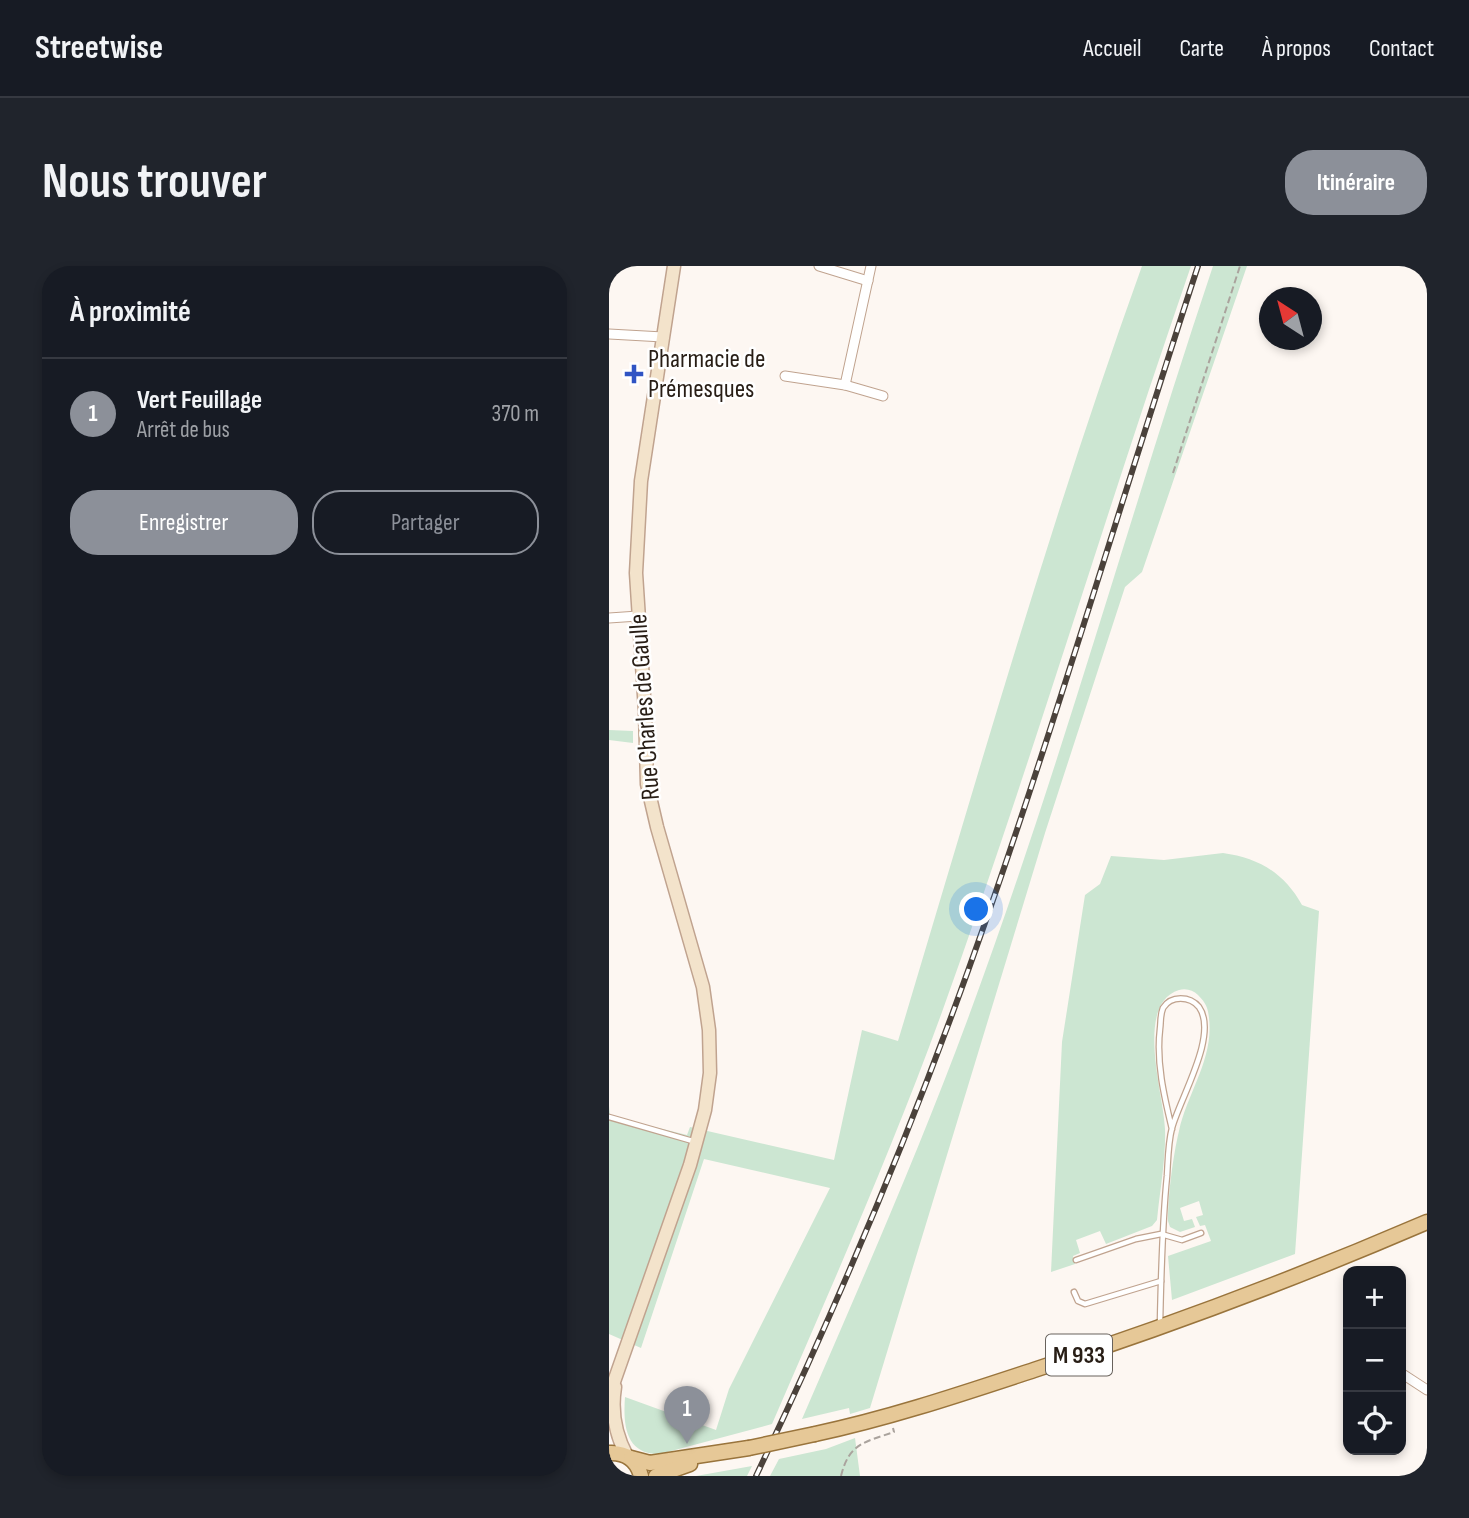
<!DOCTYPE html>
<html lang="fr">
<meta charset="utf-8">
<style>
body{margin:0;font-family:"Sofia Sans Condensed",sans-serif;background:#20242c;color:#f1f3f6}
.controls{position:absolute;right:21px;bottom:21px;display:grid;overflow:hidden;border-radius:14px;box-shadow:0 4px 10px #0003}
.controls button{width:63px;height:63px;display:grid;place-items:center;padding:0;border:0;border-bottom:2px solid #363941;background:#171b24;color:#f1f3f6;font:35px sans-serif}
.compass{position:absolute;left:650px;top:21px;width:63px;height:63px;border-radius:50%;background:#171b24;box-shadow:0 4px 10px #0003;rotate:324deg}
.you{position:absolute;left:368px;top:644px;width:24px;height:24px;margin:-18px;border:5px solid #fff;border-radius:50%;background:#1a73e8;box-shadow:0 0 0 10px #1a73e833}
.badge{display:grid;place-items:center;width:46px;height:46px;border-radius:50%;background:#8c9099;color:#fff;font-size:23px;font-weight:700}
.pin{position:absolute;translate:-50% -58px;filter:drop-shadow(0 2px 4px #0008)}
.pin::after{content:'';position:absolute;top:37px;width:24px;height:21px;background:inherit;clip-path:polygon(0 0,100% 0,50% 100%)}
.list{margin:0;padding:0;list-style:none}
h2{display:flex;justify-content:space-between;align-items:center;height:91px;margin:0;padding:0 28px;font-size:30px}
h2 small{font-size:23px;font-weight:400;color:#9ea1a6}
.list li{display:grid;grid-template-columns:46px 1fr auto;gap:21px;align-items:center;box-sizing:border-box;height:112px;padding:0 28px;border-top:2px solid #363941}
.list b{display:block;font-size:26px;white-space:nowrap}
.list p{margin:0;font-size:23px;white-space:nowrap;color:#9ea1a6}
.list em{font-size:23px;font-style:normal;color:#9ea1a6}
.actions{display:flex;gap:14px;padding:21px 28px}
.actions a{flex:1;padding:16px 0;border:2px solid #8c9099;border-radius:28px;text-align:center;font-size:24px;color:#8c9099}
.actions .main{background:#8c9099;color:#fff}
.icon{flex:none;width:38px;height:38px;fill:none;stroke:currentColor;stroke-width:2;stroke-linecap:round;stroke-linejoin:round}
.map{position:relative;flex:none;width:818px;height:1210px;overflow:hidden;border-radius:28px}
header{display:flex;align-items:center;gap:42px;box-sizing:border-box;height:98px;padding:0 35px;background:#171b24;border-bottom:2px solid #363941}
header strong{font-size:33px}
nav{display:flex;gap:38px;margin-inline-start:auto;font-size:24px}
.intro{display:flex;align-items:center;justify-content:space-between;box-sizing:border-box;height:168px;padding:0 42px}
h1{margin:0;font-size:49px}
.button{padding:18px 32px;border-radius:28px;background:#8c9099;color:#fff;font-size:24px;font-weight:700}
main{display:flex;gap:42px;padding:0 42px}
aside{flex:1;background:#171b24;border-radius:28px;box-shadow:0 4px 10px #0003}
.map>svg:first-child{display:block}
.green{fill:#cce6d2}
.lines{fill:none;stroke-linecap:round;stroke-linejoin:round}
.lane-casing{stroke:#c0a38f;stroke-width:7}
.street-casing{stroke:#c0a38f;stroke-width:11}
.secondary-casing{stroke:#c0a38f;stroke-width:15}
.primary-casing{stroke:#99743c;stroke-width:17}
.path{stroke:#aaa39d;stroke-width:2;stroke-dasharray:7 3.5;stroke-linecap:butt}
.lane{stroke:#fff;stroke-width:4.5}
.street{stroke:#fff;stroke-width:9}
.secondary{stroke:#f3e3cb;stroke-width:12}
.primary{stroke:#e6c897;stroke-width:14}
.rail-casing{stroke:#4b423b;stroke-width:6}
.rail{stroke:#fff;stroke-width:3.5;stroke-dasharray:10;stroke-linecap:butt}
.primary-bridge-casing{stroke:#99743c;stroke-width:17;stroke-linecap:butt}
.primary-bridge{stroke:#e6c897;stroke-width:14}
.poi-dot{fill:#3054c4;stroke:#fff;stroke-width:2.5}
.labels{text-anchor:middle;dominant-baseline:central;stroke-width:5;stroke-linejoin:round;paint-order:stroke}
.shield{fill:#fff;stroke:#68625c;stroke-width:2}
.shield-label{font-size:24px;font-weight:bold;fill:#281e16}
.poi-label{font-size:26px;fill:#281e16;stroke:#fff;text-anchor:start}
.street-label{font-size:26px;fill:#281e16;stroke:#fff}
</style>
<header>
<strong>Streetwise</strong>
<nav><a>Accueil</a><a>Carte</a><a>À propos</a><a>Contact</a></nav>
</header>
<div class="intro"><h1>Nous trouver</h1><a class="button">Itinéraire</a></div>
<main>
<aside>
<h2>À proximité<small></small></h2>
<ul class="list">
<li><span class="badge">1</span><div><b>Vert Feuillage</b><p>Arrêt de bus</p></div><em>370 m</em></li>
</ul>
<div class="actions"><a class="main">Enregistrer</a><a>Partager</a></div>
</aside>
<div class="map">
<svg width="818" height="1210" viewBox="0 0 818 1210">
<rect width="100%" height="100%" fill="#fdf7f2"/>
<!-- green -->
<g class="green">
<path d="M533,0H582C496,248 422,499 333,746C282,886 222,1022 163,1158L51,1188C16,1189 14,1158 16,1131L107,1164L120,1123L221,922L95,893L32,1082L0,1068V840L1,850L78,869L81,861L225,894L253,764L289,775C367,516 441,255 533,0Z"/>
<path d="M604,0H638L533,306L516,321L436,567L261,1142L241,1148L240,1142L193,1153C250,1021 308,890 358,755C450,507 520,251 604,0Z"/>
<path d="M0,464L24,465V477L0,474Z"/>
<path d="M614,587C650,592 675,607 693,639L710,645L686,988L563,1034L559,990L602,975L596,959L591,960L587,951L594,949L590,935L571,942L575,955L583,953L586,961L571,966L561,961L559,955C559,929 564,890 570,865C578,827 605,793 600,752C599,742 597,737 589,729C584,724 577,722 570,724C525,738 555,829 556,863C557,892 551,924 548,954L543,960L497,978L491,965L467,974L471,987L464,990L466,998L442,1006L453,776L476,629L491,618L502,590L555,594Z"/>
<path d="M246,1172L251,1210H161L170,1193L217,1183Z"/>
<path d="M143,1200L138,1210H87Z"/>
</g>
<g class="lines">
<!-- lane casing -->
<g class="lane-casing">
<g id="lane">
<path d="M0,851L87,876"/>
<path d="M467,994L527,973L552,968L573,974L592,967"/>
<path d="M465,1026L469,1035L476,1038L552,1015"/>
<path d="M551,1058C552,1009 553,960 558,910C559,895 559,877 563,862C570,834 610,769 590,741C581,730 562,729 554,742C551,749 552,756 551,763C547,796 555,830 563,863"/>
</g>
</g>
<!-- street casing -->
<g class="street-casing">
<g id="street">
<path d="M210,0L259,15"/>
<path d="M0,68L54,71"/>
<path d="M176,110L236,119L274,130"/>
<path d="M236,119L262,0"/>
<path d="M0,352L29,350"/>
<path d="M792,1107L818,1124"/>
</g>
</g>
<!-- secondary casing -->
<g class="secondary-casing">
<g id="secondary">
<path d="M6,1121C2,1146 6,1168 18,1190"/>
<path d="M0,1130L81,899L96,844L101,807L100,764L94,721L48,561L38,518L36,445L27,307L32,215L65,0"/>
</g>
</g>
<!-- primary casing -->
<g class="primary-casing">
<g id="primary">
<path d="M206,1168C281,1152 352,1128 425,1104C560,1060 688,1012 818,956"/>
<path d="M0,1187C17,1186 28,1194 32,1210"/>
<path d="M22,1192L41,1197L140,1182"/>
<path d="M47,1210L81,1198"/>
</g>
</g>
<!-- path -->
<g class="path">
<path d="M564,207L631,0"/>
<path d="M232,1210C240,1177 256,1176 285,1166L284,1162"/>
</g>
<!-- lane -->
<use href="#lane" class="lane"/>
<!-- street -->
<use href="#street" class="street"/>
<!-- secondary -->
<use href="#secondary" class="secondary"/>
<!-- primary -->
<use href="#primary" class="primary"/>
<!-- rail casing -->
<g class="rail-casing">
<path id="rail" d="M147,1210C226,1044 298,875 360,702C443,471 512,234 589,0"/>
</g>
<!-- rail -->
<use href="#rail" class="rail"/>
<!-- primary-bridge casing -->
<g class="primary-bridge-casing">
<path id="primary-bridge" d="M140,1182L206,1168"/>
</g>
<!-- primary-bridge -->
<use href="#primary-bridge" class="primary-bridge"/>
</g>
<!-- markers -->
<path class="poi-dot" d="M21.5 97.5h7v7h7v7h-7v7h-7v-7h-7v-7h7z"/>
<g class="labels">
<!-- shield labels -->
<rect class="shield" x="437" y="1068.5" width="66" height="41" rx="5"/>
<g class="shield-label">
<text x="470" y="1089">M 933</text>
</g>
<!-- poi labels -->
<g class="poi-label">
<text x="39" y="93">Pharmacie de<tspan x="39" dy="30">Prémesques</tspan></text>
</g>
<!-- street labels -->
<g class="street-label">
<text transform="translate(36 441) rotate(-94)">Rue Charles de Gaulle</text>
</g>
</g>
</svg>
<div class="controls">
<button>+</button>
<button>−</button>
<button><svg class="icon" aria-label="locate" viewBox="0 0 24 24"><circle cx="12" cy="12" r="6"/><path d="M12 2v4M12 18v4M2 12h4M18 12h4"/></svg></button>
</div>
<svg class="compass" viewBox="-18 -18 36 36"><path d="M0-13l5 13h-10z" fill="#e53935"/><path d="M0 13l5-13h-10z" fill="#9ea1a6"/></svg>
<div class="you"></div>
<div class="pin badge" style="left:78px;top:1178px">1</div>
</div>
</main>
